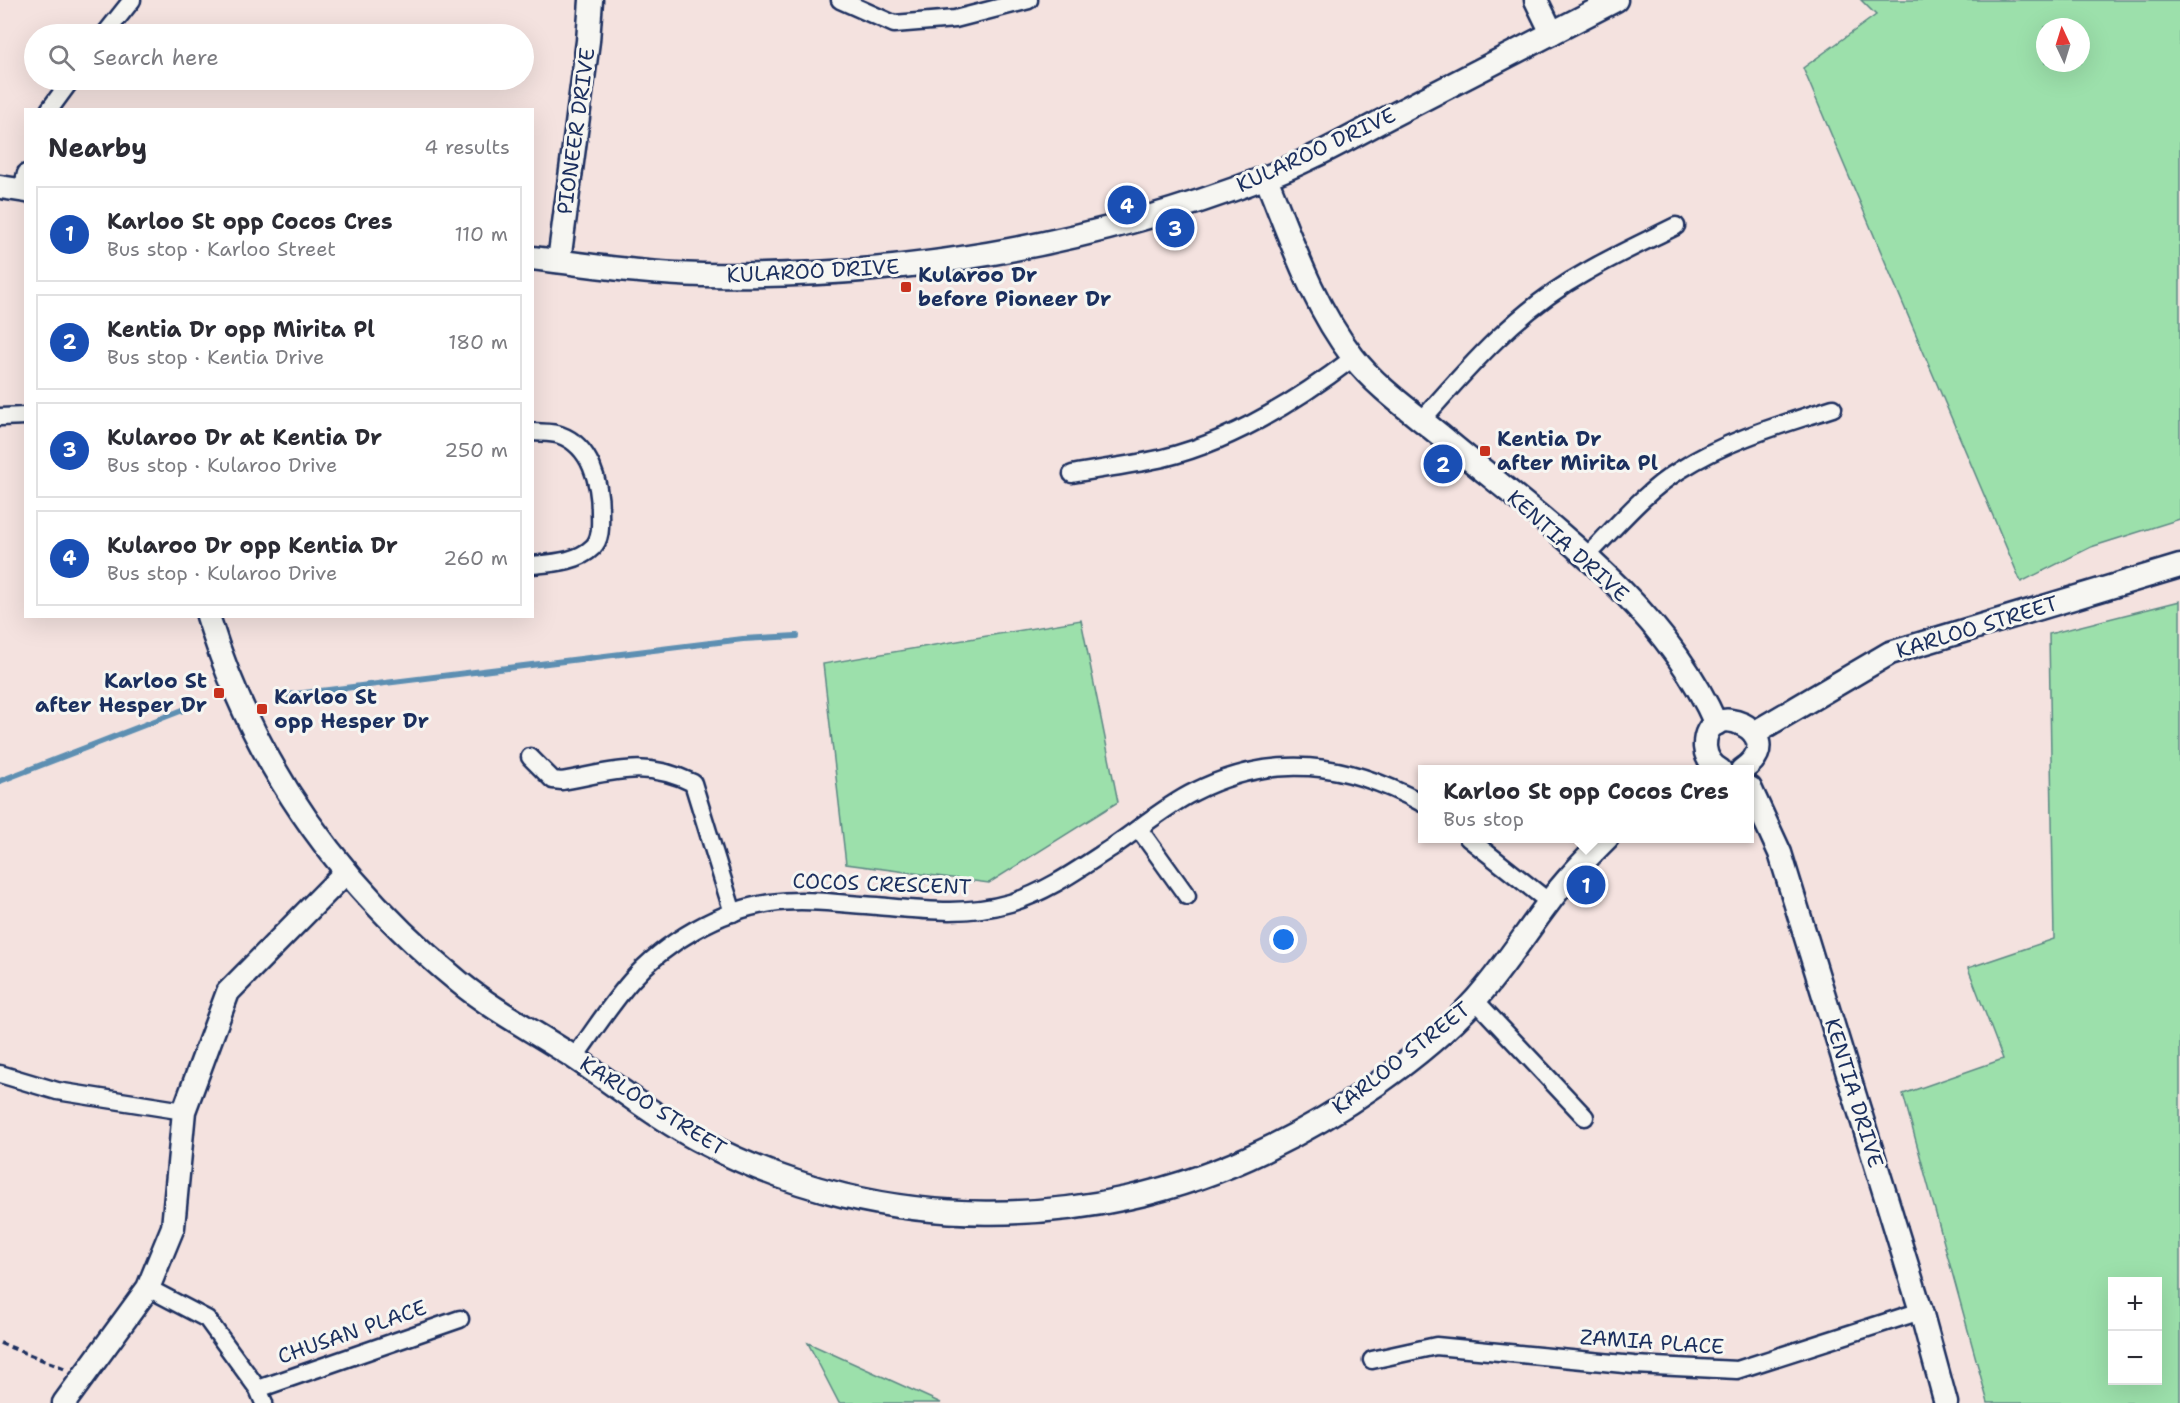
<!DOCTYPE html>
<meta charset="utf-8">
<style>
body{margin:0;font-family:"Shantell Sans",sans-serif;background:#f2f2f3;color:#2b2b33}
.controls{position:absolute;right:18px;bottom:18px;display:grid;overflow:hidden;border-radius:0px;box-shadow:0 6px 24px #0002}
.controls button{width:54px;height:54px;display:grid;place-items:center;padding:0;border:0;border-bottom:2px solid #e1e1e2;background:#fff;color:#2b2b33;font:30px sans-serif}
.compass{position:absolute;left:2036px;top:18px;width:54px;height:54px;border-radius:50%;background:#fff;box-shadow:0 6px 24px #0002;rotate:356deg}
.you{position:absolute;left:1284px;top:940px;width:21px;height:21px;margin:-15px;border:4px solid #fff;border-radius:50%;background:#1a73e8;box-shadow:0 0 0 9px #1a73e833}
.badge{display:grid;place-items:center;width:39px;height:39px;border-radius:50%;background:#7c3aed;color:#fff;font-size:20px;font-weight:700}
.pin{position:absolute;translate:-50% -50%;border:3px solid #fff;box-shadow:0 2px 6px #0006}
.popup{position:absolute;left:1418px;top:765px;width:336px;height:78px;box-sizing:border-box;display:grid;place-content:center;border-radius:0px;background:#fff;filter:drop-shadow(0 2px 4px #0005);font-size:20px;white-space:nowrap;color:#7c7c81}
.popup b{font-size:22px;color:#2b2b33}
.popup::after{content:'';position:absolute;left:50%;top:100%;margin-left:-12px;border:12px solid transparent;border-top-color:#fff}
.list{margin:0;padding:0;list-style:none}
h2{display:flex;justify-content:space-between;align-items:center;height:78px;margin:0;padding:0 24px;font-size:26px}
h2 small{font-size:20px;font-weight:400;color:#7c7c81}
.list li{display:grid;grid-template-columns:39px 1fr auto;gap:18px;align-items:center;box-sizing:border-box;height:96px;margin:0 12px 12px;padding:0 12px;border:2px solid #e1e1e2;border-radius:0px}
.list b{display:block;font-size:22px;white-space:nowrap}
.list p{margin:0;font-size:20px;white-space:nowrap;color:#7c7c81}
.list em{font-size:20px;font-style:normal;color:#7c7c81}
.icon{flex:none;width:33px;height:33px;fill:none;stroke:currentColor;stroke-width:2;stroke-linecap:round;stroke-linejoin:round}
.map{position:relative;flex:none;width:2180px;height:1403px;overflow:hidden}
.search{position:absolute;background:#fff;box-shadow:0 6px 24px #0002;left:24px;top:24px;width:510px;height:66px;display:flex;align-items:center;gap:15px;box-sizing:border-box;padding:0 21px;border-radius:33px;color:#7c7c81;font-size:22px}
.panel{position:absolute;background:#fff;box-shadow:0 6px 24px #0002;left:24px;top:108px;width:510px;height:510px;border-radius:0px}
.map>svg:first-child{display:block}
.green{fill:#9ce0ab;stroke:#5c8884;stroke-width:1.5;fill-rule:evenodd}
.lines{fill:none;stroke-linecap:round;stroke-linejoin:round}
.stream{stroke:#5d8fb2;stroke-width:6}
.street-casing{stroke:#1b2f5e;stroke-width:21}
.secondary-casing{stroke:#1b2f5e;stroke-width:27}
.path{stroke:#1b2f5e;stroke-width:4;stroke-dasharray:6 4.5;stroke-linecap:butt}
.street{stroke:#f6f6f2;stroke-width:16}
.secondary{stroke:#f6f6f2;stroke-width:22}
.poi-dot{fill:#c8321e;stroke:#f6f6f2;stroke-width:2}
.labels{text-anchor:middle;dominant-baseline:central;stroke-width:6;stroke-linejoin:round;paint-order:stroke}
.street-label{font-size:21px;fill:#1b2f5e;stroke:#f6f6f2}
.poi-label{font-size:21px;font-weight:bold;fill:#1b2f5e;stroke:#f6f6f2;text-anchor:start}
</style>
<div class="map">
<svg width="2180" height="1403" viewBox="0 0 2180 1403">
<rect width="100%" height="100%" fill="#f4e2df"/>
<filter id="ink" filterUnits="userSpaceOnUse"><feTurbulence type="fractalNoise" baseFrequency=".0167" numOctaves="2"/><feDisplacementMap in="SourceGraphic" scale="12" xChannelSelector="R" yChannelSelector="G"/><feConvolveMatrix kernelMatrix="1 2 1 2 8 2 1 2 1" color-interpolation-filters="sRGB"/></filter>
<g filter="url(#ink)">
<!-- green -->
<g class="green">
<path d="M1861,0H2180V519L2091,547L2021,582L1803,68L1876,15ZM2045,27H2081V63H2045Z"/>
<path d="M2180,601V1403H1988L1903,1094L2003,1059L1968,968L2054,939L2049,634ZM2112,1282H2158V1380H2112Z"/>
<path d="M1081,620L1118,802L989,883L846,864L823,664Z"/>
<path d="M808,1343L941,1403H839Z"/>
</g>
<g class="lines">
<!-- stream -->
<g class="stream">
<path d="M288,695L743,639L797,636"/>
<path d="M0,781L188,708"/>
</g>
<!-- street casing -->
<g class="street-casing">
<g id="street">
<path d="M840,0L894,24L955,19L1029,0"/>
<path d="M105,34L132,0"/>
<path d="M49,110L71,80"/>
<path d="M22,190L26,173"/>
<path d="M0,417L26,416"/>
<path d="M1422,420C1470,365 1520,308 1586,272C1615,255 1646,241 1676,226"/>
<path d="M532,432C541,433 552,432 560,435C591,446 600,483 600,512C600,523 602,538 593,547C578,562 553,563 532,565"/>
<path d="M1072,474C1102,468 1133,465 1163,458C1233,441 1297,401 1353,358"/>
<path d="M1586,557C1615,528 1644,492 1680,470C1727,440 1780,425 1833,408"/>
<path d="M530,757L553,780L562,781C613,772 644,759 693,783L733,913"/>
<path d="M1139,829L1187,896"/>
<path d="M1468,838L1549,902"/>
<path d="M1475,1000L1585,1117"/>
<path d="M574,1058C593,1032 610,1005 631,981C665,942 720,910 771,903C806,898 842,904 877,906C921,910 966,916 1010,903C1047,892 1079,869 1111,848C1138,830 1165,806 1194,792C1274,752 1346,762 1422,803"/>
<path d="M0,1074L57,1091L184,1111"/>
<path d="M148,1288L207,1319L258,1389L264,1403"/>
<path d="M1372,1360L1436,1346L1634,1365L1737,1370L1921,1311"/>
<path d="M258,1389L460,1319"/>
</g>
</g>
<!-- secondary casing -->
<g class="secondary-casing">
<g id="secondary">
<path d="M1536,0L1552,33"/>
<path d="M1266,178C1291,239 1312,304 1353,357C1376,387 1411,411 1440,435C1540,519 1662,601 1716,724"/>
<path d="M0,187L26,191"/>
<path d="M532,258C589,265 646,274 703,275C894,279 1085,247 1264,178C1310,161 1354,135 1397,113C1470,75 1543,38 1616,0"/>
<path d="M559,261L588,41L591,0"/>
<path d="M208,616C253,764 340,885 459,982C493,1010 535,1032 572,1056C617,1086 660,1121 708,1145C880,1234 1091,1235 1265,1150C1336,1116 1423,1058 1476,999C1502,970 1523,937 1547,905C1564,881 1586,859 1607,838"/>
<path d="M1754,733L1890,653L2180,566"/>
<path d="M1720,770C1711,765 1706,757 1705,747C1703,692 1795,734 1742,770"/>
<path d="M1750,788L1780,853L1921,1311L1946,1403"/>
<path d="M64,1403L148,1288L173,1227L184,1111L228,992L345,873"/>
</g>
</g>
<!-- path -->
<path class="path" d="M0,1343L66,1369"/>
<!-- street -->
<use href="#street" class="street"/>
<!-- secondary -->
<use href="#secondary" class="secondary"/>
</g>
</g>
<!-- markers -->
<g class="poi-dot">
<rect x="900" y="281" width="12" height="12" rx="3"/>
<rect x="1479" y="445" width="12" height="12" rx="3"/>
<rect x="213" y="687" width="12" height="12" rx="3"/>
<rect x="256" y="703" width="12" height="12" rx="3"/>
</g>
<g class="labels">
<!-- street labels -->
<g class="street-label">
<text transform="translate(576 131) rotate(-82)">PIONEER DRIVE</text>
<text transform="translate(1316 150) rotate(-25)">KULAROO DRIVE</text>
<text transform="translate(813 271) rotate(-3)">KULAROO DRIVE</text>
<text transform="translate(1568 546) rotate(42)">KENTIA DRIVE</text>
<text transform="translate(1977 627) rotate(-17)">KARLOO STREET</text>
<text transform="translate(882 884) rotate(2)">COCOS CRESCENT</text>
<text transform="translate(1401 1058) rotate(-38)">KARLOO STREET</text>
<text transform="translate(1854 1093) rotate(73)">KENTIA DRIVE</text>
<text transform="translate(653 1106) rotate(32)">KARLOO STREET</text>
<text transform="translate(352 1332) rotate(-19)">CHUSAN PLACE</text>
<text transform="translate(1652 1342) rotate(4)">ZAMIA PLACE</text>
</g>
<!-- poi labels -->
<g class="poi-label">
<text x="918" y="275">Kularoo Dr<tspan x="918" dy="24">before Pioneer Dr</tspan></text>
<text x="1497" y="439">Kentia Dr<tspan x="1497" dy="24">after Mirita Pl</tspan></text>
<text x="207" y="681" text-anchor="end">Karloo St<tspan x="207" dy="24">after Hesper Dr</tspan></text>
<text x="274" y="697">Karloo St<tspan x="274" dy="24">opp Hesper Dr</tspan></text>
</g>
</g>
</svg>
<div class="controls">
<button>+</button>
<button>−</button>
</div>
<svg class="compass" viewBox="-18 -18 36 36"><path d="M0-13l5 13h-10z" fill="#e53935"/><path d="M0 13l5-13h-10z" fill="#7c7c81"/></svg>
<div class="you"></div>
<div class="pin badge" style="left:1586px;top:885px;background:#1a4fb4">1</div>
<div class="popup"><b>Karloo St opp Cocos Cres</b>Bus stop</div>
<div class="pin badge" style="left:1443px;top:464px;background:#1a4fb4">2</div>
<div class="pin badge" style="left:1175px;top:228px;background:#1a4fb4">3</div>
<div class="pin badge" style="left:1127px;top:205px;background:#1a4fb4">4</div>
<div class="search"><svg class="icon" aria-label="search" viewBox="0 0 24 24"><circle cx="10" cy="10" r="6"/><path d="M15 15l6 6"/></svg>Search here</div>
<section class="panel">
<h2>Nearby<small>4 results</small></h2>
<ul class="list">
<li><span class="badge" style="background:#1a4fb4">1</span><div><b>Karloo St opp Cocos Cres</b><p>Bus stop · Karloo Street</p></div><em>110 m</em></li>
<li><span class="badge" style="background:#1a4fb4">2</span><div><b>Kentia Dr opp Mirita Pl</b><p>Bus stop · Kentia Drive</p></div><em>180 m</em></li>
<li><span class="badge" style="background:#1a4fb4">3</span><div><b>Kularoo Dr at Kentia Dr</b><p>Bus stop · Kularoo Drive</p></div><em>250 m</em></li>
<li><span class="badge" style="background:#1a4fb4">4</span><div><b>Kularoo Dr opp Kentia Dr</b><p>Bus stop · Kularoo Drive</p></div><em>260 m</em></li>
</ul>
</section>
</div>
